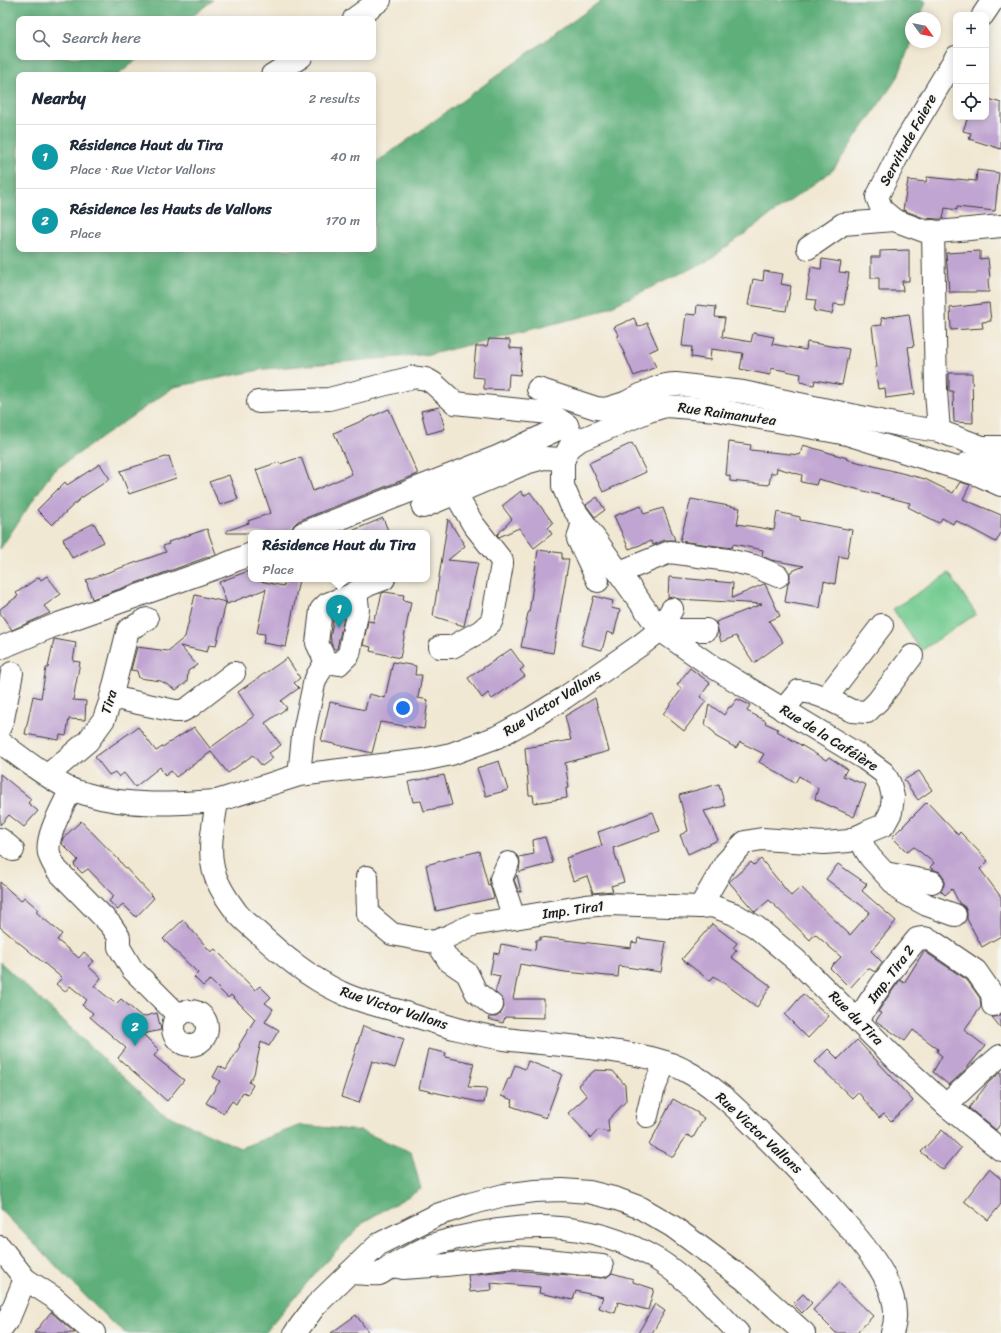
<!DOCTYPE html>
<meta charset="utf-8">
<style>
body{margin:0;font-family:Sriracha,sans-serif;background:#f6f6f7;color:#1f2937}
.controls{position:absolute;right:12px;top:12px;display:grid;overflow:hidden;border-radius:8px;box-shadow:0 2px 10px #0003}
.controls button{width:36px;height:36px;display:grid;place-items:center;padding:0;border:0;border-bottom:1px solid #e0e1e3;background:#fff;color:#1f2937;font:20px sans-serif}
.compass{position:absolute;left:905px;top:12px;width:36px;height:36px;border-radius:50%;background:#fff;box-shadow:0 2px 10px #0003;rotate:123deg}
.you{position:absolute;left:403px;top:708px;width:14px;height:14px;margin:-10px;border:3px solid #fff;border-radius:50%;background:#1a73e8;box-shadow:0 0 0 6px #1a73e833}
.badge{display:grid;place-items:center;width:26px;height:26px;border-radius:50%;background:#1a73e8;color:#fff;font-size:13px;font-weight:700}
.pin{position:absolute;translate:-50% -33px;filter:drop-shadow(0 1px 2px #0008)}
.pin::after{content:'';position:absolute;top:21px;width:14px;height:12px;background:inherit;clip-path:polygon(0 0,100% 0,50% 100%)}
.popup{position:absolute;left:248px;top:530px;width:182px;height:52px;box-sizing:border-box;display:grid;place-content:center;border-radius:8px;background:#fff;filter:drop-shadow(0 1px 3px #0005);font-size:13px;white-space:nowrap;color:#747a83}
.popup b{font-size:15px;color:#1f2937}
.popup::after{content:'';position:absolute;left:50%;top:100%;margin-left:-8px;border:8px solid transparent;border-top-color:#fff}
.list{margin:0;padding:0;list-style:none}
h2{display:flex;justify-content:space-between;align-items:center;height:52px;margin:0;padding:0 16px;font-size:17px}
h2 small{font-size:13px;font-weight:400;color:#747a83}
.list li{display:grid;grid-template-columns:26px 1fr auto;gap:12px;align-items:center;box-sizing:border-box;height:64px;padding:0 16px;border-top:1px solid #e0e1e3}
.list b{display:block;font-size:15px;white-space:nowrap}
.list p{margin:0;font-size:13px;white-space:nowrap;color:#747a83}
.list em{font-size:13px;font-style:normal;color:#747a83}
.icon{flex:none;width:22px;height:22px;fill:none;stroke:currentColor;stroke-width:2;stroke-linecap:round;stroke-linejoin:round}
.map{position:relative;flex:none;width:1001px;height:1333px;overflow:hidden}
.search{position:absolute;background:#fff;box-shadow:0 2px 10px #0003;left:16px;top:16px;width:360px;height:44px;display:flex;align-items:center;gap:10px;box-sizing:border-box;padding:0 14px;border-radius:8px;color:#747a83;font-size:15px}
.panel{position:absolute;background:#fff;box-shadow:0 2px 10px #0003;left:16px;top:72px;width:360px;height:180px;border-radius:8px}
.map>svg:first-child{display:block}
.green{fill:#73cb90;stroke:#487456}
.forest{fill:#5eaf7a;stroke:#3d664b}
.building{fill:#c0a4d1}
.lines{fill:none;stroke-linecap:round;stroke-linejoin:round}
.minor-casing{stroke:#3c3b37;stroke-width:24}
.minor{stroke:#fff;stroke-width:22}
.labels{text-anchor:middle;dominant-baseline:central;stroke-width:3;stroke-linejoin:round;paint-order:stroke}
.street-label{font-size:14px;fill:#1c1c1c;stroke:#f6f6f2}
</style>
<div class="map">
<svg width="1001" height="1333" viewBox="0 0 1001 1333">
<rect width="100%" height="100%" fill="#f6f6f2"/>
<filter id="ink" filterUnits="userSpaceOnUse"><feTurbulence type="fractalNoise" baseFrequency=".025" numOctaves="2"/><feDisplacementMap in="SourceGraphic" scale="8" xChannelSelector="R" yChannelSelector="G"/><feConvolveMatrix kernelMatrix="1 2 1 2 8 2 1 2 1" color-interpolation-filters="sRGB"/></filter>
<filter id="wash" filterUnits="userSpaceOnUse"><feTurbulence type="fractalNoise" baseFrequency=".012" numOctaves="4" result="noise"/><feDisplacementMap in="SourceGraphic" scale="16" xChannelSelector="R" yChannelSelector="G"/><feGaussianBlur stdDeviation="0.9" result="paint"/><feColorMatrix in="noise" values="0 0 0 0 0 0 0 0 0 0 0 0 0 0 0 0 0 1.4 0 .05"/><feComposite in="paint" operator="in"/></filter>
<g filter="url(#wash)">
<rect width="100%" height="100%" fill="#f1e8d3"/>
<!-- green -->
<path class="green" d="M949,573L976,614L921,651L893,609Z"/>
<!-- forest -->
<g class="forest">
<path d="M0,0H213L189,19H19V57H140L118,75H19V249H373V165L602,0H924L926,2L920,18H911V42L898,77L833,170L707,261L597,313L432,354L265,369L174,387L52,472L0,549Z"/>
<path d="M0,962L161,1112L240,1148L301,1125L361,1131L411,1152L421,1189L365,1221L317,1271L265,1333H125L108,1319L0,1209Z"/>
</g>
<g id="blocks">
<!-- building -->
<g class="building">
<path d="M986,98L1001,103V149L969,139L971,133L963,131L968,117H986Z"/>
<path d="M977,170L999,173L995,211L957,207V210L945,208L943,219H938L924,218L903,210L908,180L926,182L927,177L956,180L957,179L976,181Z"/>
<path d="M909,250V281H902L903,291H879V278H871V257H880V251Z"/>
<path d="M980,251V259L988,258L990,279H988L989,292H949L946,253Z"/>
<path d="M822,259L841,262L839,272L849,273L844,305L834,304L832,314L814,311L816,300L806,299L811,267L821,269Z"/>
<path d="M764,271L783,274L781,284L791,286L786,311L748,305L753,279L763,281Z"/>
<path d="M989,303L991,321L982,322L983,328L951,330L950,308Z"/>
<path d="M697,305L716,307L715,317L725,318L722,337L751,342L753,333L774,337L772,344L806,350L807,342L849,349L842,385L815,380L814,385L800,382L801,374L771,368L770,375L740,369L743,353L711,349L710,360L691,357L692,347L682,346L686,314L696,315Z"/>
<path d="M909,314L914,346L908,347L915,394L886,398L885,388L878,389L875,367H877L872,326L882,325L881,318Z"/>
<path d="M634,318L638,327L647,323L658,348L649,352L656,367L634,376L617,337L619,336L614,327Z"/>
<path d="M489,339L510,340V348L522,349L520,375L509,374L508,390L484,389V378L473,377L476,346H487Z"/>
<path d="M949,373H972L973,423L954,422L953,391H949Z"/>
<path d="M439,407L445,429L427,434L421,411Z"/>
<path d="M389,409L418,474L298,521L294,525L291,530L285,533H227L226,531L249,523L248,521L271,513L256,470L279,462L280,464L301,457L313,491L352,474L334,433Z"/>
<path d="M729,442L751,445L750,450L800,455L803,445L847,458L846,459L925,479L953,493L960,482L970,485L963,499L1001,515V533L996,542L955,520L953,524L942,518L939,523L908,507L910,503L818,479L816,485L801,482L802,475L777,468L776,473H771L769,485L730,481V476L726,475Z"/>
<path d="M632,443L646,472L603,492L589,463Z"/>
<path d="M169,456L176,478L129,494L120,471Z"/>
<path d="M100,464L110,479L81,498L52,525L37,510L65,482L67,485Z"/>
<path d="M229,475L238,499L220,505L209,482Z"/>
<path d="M521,491L524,496L530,492L553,523L548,528L552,534L534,548L519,528L499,537L497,535L512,519L502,506Z"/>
<path d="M597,497L605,510L595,517L586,505Z"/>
<path d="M691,499L740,508L737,524L774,530L777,512L800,517V520L852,530L847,558L839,556L835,584L824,581L820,608L785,602L788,583L790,580V572L804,566L771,560L762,556L763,550L733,544L732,548L680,541Z"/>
<path d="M641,506L644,514L663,508L675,540H665L653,545L651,541L629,549L614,516Z"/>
<path d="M383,518L389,533H347Z"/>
<path d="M448,519L465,546L448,560L478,563L464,626L433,616Z"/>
<path d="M94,523L104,542L72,558L63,539Z"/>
<path d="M207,529L216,554L92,599L86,580L166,552L163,546L169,544L168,542Z"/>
<path d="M538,550L562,553V559H569L553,653L521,647L528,613H529Z"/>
<path d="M251,570V579L283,586L289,579H299L286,647L263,643L265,634L257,633L266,589L227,604L219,582Z"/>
<path d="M47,576L61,594L44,606L50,613L12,630L0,613V609L18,596L16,593L39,577L41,580Z"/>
<path d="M669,577L733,583L732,598L764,584H765L780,616L769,621L783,642L754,663L736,636L721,642L716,622L762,604L679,599L672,597L668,598Z"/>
<path d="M385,592L404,595L403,600L411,602L400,658L370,651L371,647L363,645L368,621L374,622L375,614H377L382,593Z"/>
<path d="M195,595L226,602L216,646L209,645L207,652L180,646L197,665L188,671L187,682L176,690L161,681L139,678L137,671L131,670L137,647L168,651L185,637Z"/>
<path d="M594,596L613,601L611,608L620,610L614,634L607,632L602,650L581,645Z"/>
<path d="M334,615L344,617L337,648L336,649H334L331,643V639H330Z"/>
<path d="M54,639L76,643L73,661L80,662L73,700L86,701L85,720L69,719L66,736L60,735L59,740L25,734L33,696L41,698L46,668H48Z"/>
<path d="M511,649L524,667L520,670L525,676L492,699L488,693L482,698L468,678Z"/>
<path d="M287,658L300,678L294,683L299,688L281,701L287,708L265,723L281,745L269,753L273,758L262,766L253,755L228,773L211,752L176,777L171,771L165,776L160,767L135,787L124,773L119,777L115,772L109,775L95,757L138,727L156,751L194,727L210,748L254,716L238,692Z"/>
<path d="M393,662L416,666L415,675H422L418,698L428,700L424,729L380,722L372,753L321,741L330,702L365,710L369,694L385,698Z"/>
<path d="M690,668L710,683L700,697L706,701L684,731L663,714L682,689L677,685Z"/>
<path d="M595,698L609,751L565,763L569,788H566L567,798L534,803L533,795H529L525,748L571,740L565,716Z"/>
<path d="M737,699L750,705L747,711L766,721L765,723L778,729L777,731L826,760L829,757L847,769L843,776L866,785L854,817L815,799L818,788L799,776L795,783L759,762L764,754L740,742L736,748L715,736V733L705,725L709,704L724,715L729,707H731Z"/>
<path d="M499,761L508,790L486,796L477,768Z"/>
<path d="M919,771L932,790L918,800L904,780Z"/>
<path d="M0,774L31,799L28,803L38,811L24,827L9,815L0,825Z"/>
<path d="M444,775L452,805L424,811L421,801L413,802L408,782Z"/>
<path d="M719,784L725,806L704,811L718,840L688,854L680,835L688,831L679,795Z"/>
<path d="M927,802L958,835L960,832L988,861L980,869L1001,897V936L982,947L967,919V913L965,907L959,903L952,889L945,895L941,891L944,885V878L940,872L932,869L930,867L934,863L914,847L907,852L892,837Z"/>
<path d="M653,812L660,831L613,848L624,882L611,886L613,891L593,893L587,876L573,881L566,858L602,846L598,832Z"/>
<path d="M81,821L121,862V863L154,898L136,917L123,904L118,910L109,901L114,896L88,869L82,873L74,865L78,860L62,844V841L63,838Z"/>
<path d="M545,837L553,863L519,872L520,862L519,857L534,854L533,840Z"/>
<path d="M479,851L488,885L490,884L494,898L436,911L426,865Z"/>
<path d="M761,859L791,896L801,887L850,935L870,912L826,879L838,864L867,884L862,891L896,921L871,951L882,962L875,972L868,968L850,988L830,968L841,957L815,934L810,940L769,900L755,912L729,882L751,862L754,865Z"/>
<path d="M517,875L521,892H519L514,880Z"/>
<path d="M0,882L21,901L24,897L38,909L36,912L62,934L57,940L79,958L84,952L94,961L88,966L101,978L94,986L116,1004L121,999L142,1017L157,1013L161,1030L143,1034L159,1050L154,1056L184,1080L167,1101L118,1058L126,1048L90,1017L93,1013L82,1005L87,1000L70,986L65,992L56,984L62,978L0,927Z"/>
<path d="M183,920L211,952L215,949L255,990L260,986L271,997L265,1003L273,1009L265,1022L279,1030L269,1046L261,1042L254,1074L249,1082L253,1085L248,1094L243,1092L236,1104L232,1101L224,1113L206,1103L220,1081L213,1077L219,1066L226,1070L240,1046L239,1045L255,1019L231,995L228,998L210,980L203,986L194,977L198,973L163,939Z"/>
<path d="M712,924L737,943L733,948L737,950L731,957L771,986L757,1007L714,976L710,981L682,959Z"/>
<path d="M540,937L631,948L632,942L637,943L638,938L666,942L661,972L619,966L618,977L565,972L520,964L513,999H544V1018L505,1017L503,1023L488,1019L489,1017H496L501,1013L504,1007L503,1000L495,992L500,976L490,974L494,953L499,954L501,944L535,950L536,940H540Z"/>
<path d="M924,951L967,980L980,998L981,1007L964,1030L985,1046L966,1069L949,1085L933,1072L942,1056L937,1052L938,1049L913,1030L905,1041L876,1021L881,1013L878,1012L887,998L900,980L904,983Z"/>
<path d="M803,994L829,1016L808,1038L785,1015Z"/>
<path d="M1001,1014V1028L992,1017H995Z"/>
<path d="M363,1026L404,1039L395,1068L372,1061L359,1103L341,1097Z"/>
<path d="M857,1040L890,1075L913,1101L891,1121L884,1114L879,1118L858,1092L852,1098L815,1062L828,1049L838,1059Z"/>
<path d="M428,1049L446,1053L445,1057L474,1063L468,1087L487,1088L484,1103L419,1089Z"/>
<path d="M528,1061L562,1074L546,1118L511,1106L513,1100L501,1096L508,1079H510L515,1065L525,1069Z"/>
<path d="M595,1070L613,1071L625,1085L626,1101L608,1120L609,1132L598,1130L591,1138L568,1113L587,1096L578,1085Z"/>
<path d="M1001,1072V1123L996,1130L969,1108L988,1083Z"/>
<path d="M673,1099L698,1113V1115L704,1118L693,1138L687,1135L673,1157L649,1145Z"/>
<path d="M942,1130L961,1148L943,1170L921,1152Z"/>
<path d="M989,1169L1001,1179V1204L988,1220L964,1201Z"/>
<path d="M513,1270L601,1278L607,1277L612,1273L633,1279V1282L654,1289L648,1310L618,1302L615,1313L599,1308L603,1297L576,1291L573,1300L539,1293L540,1287L491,1283L492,1290L470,1292L468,1275Z"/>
<path d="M839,1283L873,1316L857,1333H836L813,1310Z"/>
<path d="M803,1294L812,1303L802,1313L793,1304Z"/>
<path d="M655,1304L665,1311L652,1333H638Z"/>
<path d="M51,1312L75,1333H34Z"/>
<path d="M356,1315L369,1333H331Z"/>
</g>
</g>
</g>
<g filter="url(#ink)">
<use href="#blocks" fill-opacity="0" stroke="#3c3b37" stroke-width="1"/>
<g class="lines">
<!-- minor casing -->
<g class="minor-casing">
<g id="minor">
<path d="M983,15L993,0"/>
<path d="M354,19L380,0"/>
<path d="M272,75L301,57"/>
<path d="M894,220L882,210L877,197L903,145L956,57"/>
<path d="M808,248L843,224L894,220L924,231L938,232L1001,226"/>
<path d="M538,389L596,408L605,409L625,403"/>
<path d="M258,402L329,399L413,377L426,379L433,383L455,403L549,413L567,425"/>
<path d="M631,418L625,403C641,395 658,384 676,384L743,392L899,425L939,431L936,391L933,231"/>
<path d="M939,431L982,447H1001"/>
<path d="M966,464L1001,466"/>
<path d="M423,507L526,463L544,458L564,459"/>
<path d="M583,522L578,539L598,581"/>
<path d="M303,533L497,457L567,425L571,436"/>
<path d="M620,572L670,552L728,560L754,566L778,576"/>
<path d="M351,595L357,600L358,609L349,654L339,664L326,662L317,643L321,610L327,604Z"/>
<path d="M351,595L368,585L384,579"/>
<path d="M672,609L660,630L642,644L564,698L530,719L497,737L451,754L423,760L299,775L217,801C214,823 208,846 213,868C216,882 226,898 235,910C240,918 249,924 255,930C281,954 308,977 340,992C358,1001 379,1006 399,1011C434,1022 469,1034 505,1039C543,1044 581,1046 619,1052C641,1056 664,1059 684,1070C710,1083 734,1106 754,1126C787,1158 817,1190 846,1224C870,1252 906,1294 892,1333"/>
<path d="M660,630H706"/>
<path d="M440,647H452L481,631L491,622L493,616L502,564V561L473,524L455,493"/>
<path d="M0,648L58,624L216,568L251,554"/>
<path d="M111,697L175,711H182L191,706L234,673"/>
<path d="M826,698L882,625"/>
<path d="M783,710L799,691L812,693L826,698L852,711L867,712L878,701L912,656"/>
<path d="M0,727L3,719L12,673"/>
<path d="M0,742C22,758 44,776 68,788C74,791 80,792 86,794C128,807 174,804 217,801"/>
<path d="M48,775L88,741L104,719L110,702L128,630L147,619"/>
<path d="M299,775L303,736L314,684L317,676L326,662"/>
<path d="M71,789C64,805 45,836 49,853C50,859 54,865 57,870L111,925L119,937V947L132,969L179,1016"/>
<path d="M859,836L865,849L870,857L901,891L927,905L955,915"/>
<path d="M0,839L13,850"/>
<path d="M508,863L501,879L514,918"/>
<path d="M885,873L932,882"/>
<path d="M367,877L368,914L392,934L434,942L449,936L472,925L586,906L608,904L700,907L712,906L734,914L756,927L796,960L899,1062L948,1107L1001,1150"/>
<path d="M700,907L726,862L745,842L762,839L824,843L849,841L867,832L884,825L891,812L893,797L890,784L884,773L865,759L710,665L660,630L571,505L563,486V461L569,448L580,440L649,411L666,406L717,410L847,434L979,475L1001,485"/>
<path d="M442,939L440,947L449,961L467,973L476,992L492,1005"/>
<circle cx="190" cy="1028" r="17"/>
<path d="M858,1020C876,990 895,965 917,939C923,937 927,938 932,941L976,971L992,994L993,1005"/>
<path d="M946,1105L979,1074L1000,1056"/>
<path d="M647,1116L653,1091L665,1062"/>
<path d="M0,1247L25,1279L9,1318L0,1330"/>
<path d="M392,1266L403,1268L446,1265L513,1257L529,1258L602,1266"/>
<path d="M349,1273C357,1273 371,1275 379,1274C383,1273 388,1268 392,1266C407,1258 422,1248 438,1243C515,1221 587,1217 658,1260C688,1279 714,1307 738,1333"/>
<path d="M25,1279L53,1297L94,1333"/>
<path d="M295,1333L316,1305L379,1244L437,1215L470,1204L504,1195L535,1191L562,1190L589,1192L617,1199L641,1208L672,1226L745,1280L804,1333"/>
</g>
</g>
<!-- minor -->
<use href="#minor" class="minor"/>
</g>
</g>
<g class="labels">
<!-- street labels -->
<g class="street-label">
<text transform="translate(908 140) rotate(-61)">Servitude Faiere</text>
<text transform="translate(727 414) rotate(8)">Rue Raimanutea</text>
<text transform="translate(109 702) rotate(-73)">Tira</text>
<text transform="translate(552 703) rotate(-32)">Rue Victor Vallons</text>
<text transform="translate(829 738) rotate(32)">Rue de la Caféière</text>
<text transform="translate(573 910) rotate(-8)">Imp. Tira1</text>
<text transform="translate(891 974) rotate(-53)">Imp. Tira 2</text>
<text transform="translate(394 1008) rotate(18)">Rue Victor Vallons</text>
<text transform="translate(856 1018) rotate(45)">Rue du Tira</text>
<text transform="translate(759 1133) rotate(43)">Rue Victor Vallons</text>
</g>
</g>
</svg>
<div class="controls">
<button>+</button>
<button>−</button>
<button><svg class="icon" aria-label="locate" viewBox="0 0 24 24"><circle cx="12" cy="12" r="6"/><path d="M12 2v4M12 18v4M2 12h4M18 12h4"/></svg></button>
</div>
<svg class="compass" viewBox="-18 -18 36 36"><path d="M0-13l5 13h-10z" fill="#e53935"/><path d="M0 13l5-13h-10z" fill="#747a83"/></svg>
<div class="you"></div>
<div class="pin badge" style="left:339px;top:628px;background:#0f9aa8">1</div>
<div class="popup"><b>Résidence Haut du Tira</b>Place</div>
<div class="pin badge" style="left:135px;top:1046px;background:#0f9aa8">2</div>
<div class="search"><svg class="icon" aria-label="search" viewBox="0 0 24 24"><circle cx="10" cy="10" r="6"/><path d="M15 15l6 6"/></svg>Search here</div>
<section class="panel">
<h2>Nearby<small>2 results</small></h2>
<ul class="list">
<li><span class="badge" style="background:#0f9aa8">1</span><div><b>Résidence Haut du Tira</b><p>Place · Rue Victor Vallons</p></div><em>40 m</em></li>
<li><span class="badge" style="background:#0f9aa8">2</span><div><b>Résidence les Hauts de Vallons</b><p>Place</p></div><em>170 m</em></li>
</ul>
</section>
</div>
